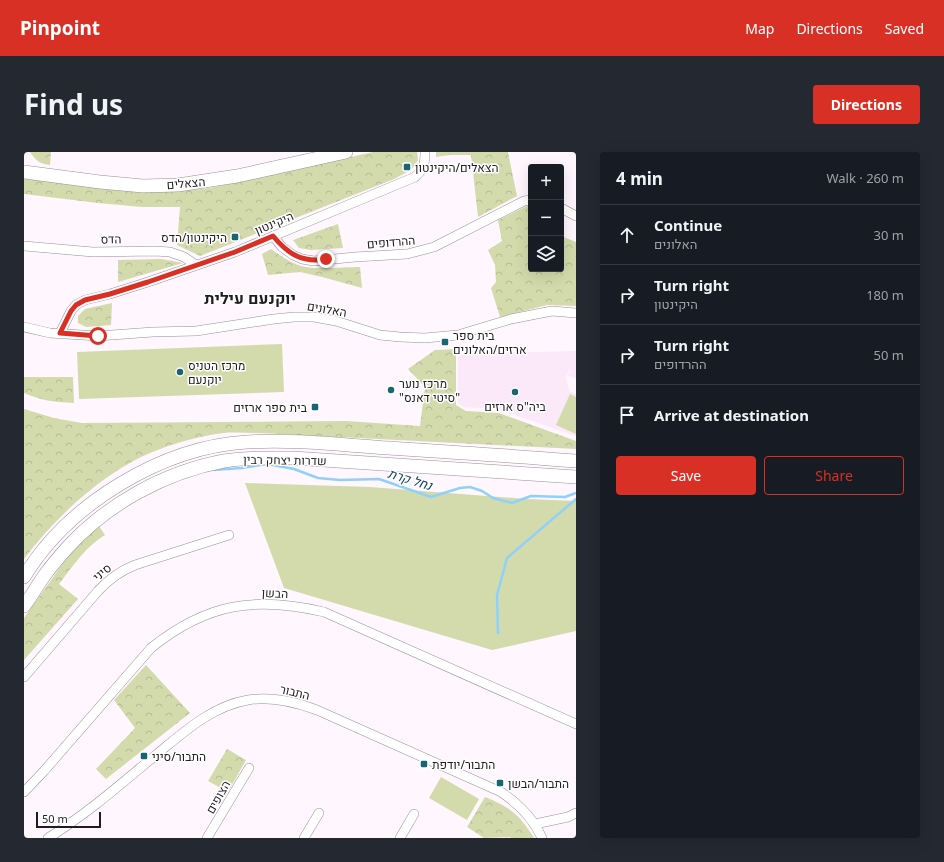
<!DOCTYPE html>
<meta charset="utf-8">
<style>
body{margin:0;font-family:"Noto Sans",Heebo,sans-serif;background:#242831;color:#f1f3f6}
.controls{position:absolute;right:12px;top:12px;display:grid;overflow:hidden;border-radius:4px;box-shadow:0 4px 16px #0002}
.controls button{width:36px;height:36px;display:grid;place-items:center;padding:0;border:0;border-bottom:1px solid #363941;background:#171b24;color:#f1f3f6;font:20px sans-serif}
.scale{position:absolute;left:12px;bottom:10px;width:65px;box-sizing:border-box;padding-left:4px;border:2px solid #201c1f;border-top:0;font-size:11px;line-height:14px;white-space:nowrap;color:#201c1f;-webkit-text-stroke:3px #fff;paint-order:stroke}
.stop{position:absolute;width:12px;height:12px;margin:-9px;border:3px solid #d93025;border-radius:50%;background:#fff}
.stop.end{background:#d93025;border-color:#fff;box-shadow:0 1px 4px #0008}
.list{margin:0;padding:0;list-style:none}
h2{display:flex;justify-content:space-between;align-items:center;height:52px;margin:0;padding:0 16px;font-size:17px}
h2 small{font-size:13px;font-weight:400;color:#9ea1a6}
.list li{display:grid;grid-template-columns:26px 1fr auto;gap:12px;align-items:center;box-sizing:border-box;height:60px;padding:0 16px;border-top:1px solid #363941}
.list b{display:block;font-size:15px;white-space:nowrap}
.list p{margin:0;font-size:13px;white-space:nowrap;color:#9ea1a6}
.list em{font-size:13px;font-style:normal;color:#9ea1a6}
.actions{display:flex;gap:8px;padding:12px 16px}
.actions a{flex:1;padding:9px 0;border:1px solid #d93025;border-radius:4px;text-align:center;font-size:14px;color:#d93025}
.actions .main{background:#d93025;color:#fff}
.icon{flex:none;width:22px;height:22px;fill:none;stroke:currentColor;stroke-width:2;stroke-linecap:round;stroke-linejoin:round}
.map{position:relative;flex:none;width:552px;height:686px;overflow:hidden;border-radius:4px}
header{display:flex;align-items:center;gap:24px;box-sizing:border-box;height:56px;padding:0 20px;background:#d93025;color:#fff}
header strong{font-size:19px}
nav{display:flex;gap:22px;margin-inline-start:auto;font-size:14px}
.intro{display:flex;align-items:center;justify-content:space-between;box-sizing:border-box;height:96px;padding:0 24px}
h1{margin:0;font-size:28px}
.button{padding:10px 18px;border-radius:4px;background:#d93025;color:#fff;font-size:14px;font-weight:700}
main{display:flex;gap:24px;padding:0 24px}
aside{flex:1;background:#171b24;border-radius:4px;box-shadow:0 4px 16px #0002}
.map>svg:first-child{display:block}
.education{fill:#fbe8f9}
.grass{fill:#d3dbac}
.park{fill:url(#park-crowns)}
.lines{fill:none;stroke-linecap:round;stroke-linejoin:round}
.stream{stroke:#8fd1fa;stroke-width:2.5}
.street-casing{stroke:#989097;stroke-width:10}
.secondary-casing{stroke:#989097;stroke-width:14}
.street{stroke:#fff;stroke-width:9}
.secondary{stroke:#fff;stroke-width:13}
.route{stroke:#d93025;stroke-width:5}
.poi-dot{fill:#1b6471;stroke:#fff;stroke-width:1.5}
.labels{text-anchor:middle;dominant-baseline:central;stroke-width:3;stroke-linejoin:round;paint-order:stroke}
.poi-label{font-size:12px;fill:#201c1f;stroke:#fff;text-anchor:start}
.street-label{font-size:12px;fill:#201c1f;stroke:#fff}
.water-label{font-size:13px;font-style:italic;fill:#0b425d;stroke:#fff}
.district-label{font-size:16px;font-weight:bold;fill:#201c1f;stroke:#fff}
</style>
<header>
<strong>Pinpoint</strong>
<nav><a>Map</a><a>Directions</a><a>Saved</a></nav>
</header>
<div class="intro"><h1>Find us</h1><a class="button">Directions</a></div>
<main>
<div class="map">
<svg width="552" height="686" viewBox="0 0 552 686">
<defs>
<pattern id="park-crowns" width="20" height="18" patternUnits="userSpaceOnUse"><rect width="20" height="18" fill="#d3dbac"/><path d="M2 6a3 3 0 1 1 6 0M12 15a3 3 0 1 1 6 0" fill="none" stroke="#b5bb94"/></pattern>
</defs>
<rect width="100%" height="100%" fill="#fff6fe"/>
<!-- education -->
<path class="education" d="M552,199V226L544,224L548,211L542,225L545,239L552,242V284L473,257L440,255L434,252V202Z"/>
<!-- grass -->
<g class="grass">
<path d="M258,192L260,240L55,247L53,200Z"/>
<path d="M546,242L552,245V282L532,273Z"/>
<path d="M221,331L346,335L504,347L552,349V479L468,498L260,436Z"/>
<path d="M417,625L455,647L443,668L405,646Z"/>
</g>
<!-- park -->
<g class="park">
<path d="M6,0H27L26,13C16,12 12,9 6,0Z"/>
<path d="M349,0H393L394,8L387,18L370,27L176,104L153,93L156,55H118L74,51L0,42V26L155,39L185,36L214,30Z"/>
<path d="M412,0H484L493,44L454,65L447,3H425L412,5Z"/>
<path d="M507,52V117H537V84L552,90V154L523,153L476,165L467,136L472,130L471,113L464,98L478,89L474,68Z"/>
<path d="M314,72L319,96L287,98L275,96L269,88Z"/>
<path d="M247,97C256,103 266,111 277,114C292,118 320,115 336,115L338,136L298,125L276,120L244,123L238,102Z"/>
<path d="M137,107L159,111L94,130V108Z"/>
<path d="M88,151L87,173L62,175L54,171V164L61,157Z"/>
<path d="M432,197V253L442,259L475,261L552,289V297L236,281C224,281 211,280 199,281C169,285 132,296 106,311C65,334 28,370 0,407V257L30,266L58,271L322,269L396,274L401,235L384,217L411,198Z"/>
<path d="M0,225H49L50,251C30,250 19,249 0,241Z"/>
<path d="M75,374L81,383C61,395 49,414 35,432L54,447L0,508V466L37,414L57,390Z"/>
<path d="M122,513L166,561L82,627L72,617L111,576L90,548Z"/>
<path d="M203,597L222,608L204,640L184,629Z"/>
<path d="M461,645C486,655 496,663 510,686H487L486,685L460,686L443,675Z"/>
</g>
<g class="lines">
<!-- stream -->
<g class="stream">
<path d="M189,318L218,316L243,312L270,317L294,326L316,328L355,327L407,345L436,336L446,335L458,339L469,346L488,351L507,344L541,345L552,341"/>
<path d="M474,481L473,443L483,406L552,347"/>
</g>
<!-- street casing -->
<g class="street-casing">
<g id="street">
<path d="M537,56L552,64"/>
<path d="M249,84L258,95L269,103L278,107L290,109L331,105L383,102L410,95L500,49L507,48"/>
<path d="M0,94L69,100L131,99L146,100L160,105L172,113"/>
<path d="M0,175L26,181L74,184L129,180L172,179L250,167L270,165H290L312,169L356,183L376,185L401,186L434,183L487,167L528,159L552,161"/>
<path d="M36,181L47,159L52,153L61,148L86,142L124,130L211,100L391,25C400,17 401,11 401,0"/>
<path d="M0,525L74,439C85,427 96,419 111,413L205,383"/>
<path d="M0,640L20,619L127,496C183,451 231,444 300,460L552,572"/>
<path d="M511,672L544,665L552,661"/>
<path d="M24,686C63,662 98,631 133,602C160,580 188,554 224,548C248,544 271,550 293,558L477,640C495,652 509,666 518,686"/>
<path d="M183,686L225,616"/>
<path d="M280,686L295,661"/>
<path d="M376,686L390,662"/>
</g>
</g>
<!-- secondary casing -->
<g class="secondary-casing">
<g id="secondary">
<path d="M0,20L76,30L119,34L154,33L213,24L322,0"/>
<path d="M0,425C44,352 138,295 223,290C270,287 318,293 365,296C427,300 490,304 552,309"/>
<path d="M0,454C7,445 13,434 20,424C27,414 35,405 43,396C83,352 141,320 200,309C223,305 246,306 269,306L552,325"/>
</g>
</g>
<!-- street -->
<use href="#street" class="street"/>
<!-- secondary -->
<use href="#secondary" class="secondary"/>
</g>
<g class="lines">
<!-- route -->
<path class="route" d="M74,184L36,181L47,159L52,153L61,148L86,142L124,130L211,100L249,84C264,102 278,111 302,107"/>
</g>
<!-- markers -->
<g class="poi-dot">
<rect x="379" y="11" width="8" height="8" rx="2"/>
<rect x="207" y="81" width="8" height="8" rx="2"/>
<rect x="417" y="186" width="8" height="8" rx="2"/>
<circle cx="156" cy="220" r="4"/>
<circle cx="367" cy="238" r="4"/>
<circle cx="491" cy="240" r="4"/>
<rect x="287" y="251" width="8" height="8" rx="2"/>
<rect x="116" y="600" width="8" height="8" rx="2"/>
<rect x="396" y="608" width="8" height="8" rx="2"/>
<rect x="472" y="627" width="8" height="8" rx="2"/>
</g>
<g class="labels">
<!-- poi labels -->
<g class="poi-label">
<text x="391" y="15">הצאלים/היקינטון</text>
<text x="203" y="85" text-anchor="end">היקינטון/הדס</text>
<text x="429" y="183">בית ספר<tspan x="429" dy="14">ארזים/האלונים</tspan></text>
<text x="164" y="213">מרכז הטניס<tspan x="164" dy="14">יוקנעם</tspan></text>
<text x="375" y="231">מרכז נוער<tspan x="375" dy="14">"סיטי דאנס"</tspan></text>
<text x="491" y="254" text-anchor="middle">ביה"ס ארזים</text>
<text x="283" y="255" text-anchor="end">בית ספר ארזים</text>
<text x="128" y="604">התבור/סיני</text>
<text x="408" y="612">התבור/יודפת</text>
<text x="484" y="631">התבור/הבשן</text>
</g>
<!-- street labels -->
<g class="street-label">
<text transform="translate(162 31) rotate(-5)">הצאלים</text>
<text transform="translate(250 71) rotate(-23)">היקינטון</text>
<text transform="translate(87 87) rotate(-2)">הדס</text>
<text transform="translate(367 90) rotate(-5)">ההרדופים</text>
<text transform="translate(303 157) rotate(10)">האלונים</text>
<text transform="translate(261 308) rotate(1)">שדרות יצחק רבין</text>
<text transform="translate(78 420) rotate(-40)">סיני</text>
<text transform="translate(251 441) rotate(3)">הבשן</text>
<text transform="translate(271 540) rotate(13)">התבור</text>
<text transform="translate(194 645) rotate(-60)">הצופים</text>
</g>
<!-- water labels -->
<g class="water-label">
<text transform="translate(386 327) rotate(17)">נחל קרת</text>
</g>
<!-- district labels -->
<g class="district-label">
<text x="226" y="146">יוקנעם עילית</text>
</g>
</g>
</svg>
<div class="controls">
<button>+</button>
<button>−</button>
<button><svg class="icon" aria-label="layers" viewBox="0 0 24 24"><path d="M12 4l9 5-9 5-9-5zM3 14l9 5 9-5"/></svg></button>
</div>
<div class="scale">50 m</div>
<div class="stop" style="left:74px;top:184px"></div>
<div class="stop end" style="left:302px;top:107px"></div>
</div>
<aside>
<h2>4 min<small>Walk · 260 m</small></h2>
<ul class="list">
<li><svg class="icon" aria-label="ahead" viewBox="0 0 24 24"><path d="M12 20V5M6 11l6-6 6 6"/></svg><div><b>Continue</b><p>האלונים</p></div><em>30 m</em></li>
<li><svg class="icon" aria-label="right" viewBox="0 0 24 24"><path d="M7 20v-9h11M14 6l5 5-5 5"/></svg><div><b>Turn right</b><p>היקינטון</p></div><em>180 m</em></li>
<li><svg class="icon" aria-label="right" viewBox="0 0 24 24"><path d="M7 20v-9h11M14 6l5 5-5 5"/></svg><div><b>Turn right</b><p>ההרדופים</p></div><em>50 m</em></li>
<li><svg class="icon" aria-label="arrive" viewBox="0 0 24 24"><path d="M6 21V4h12l-3 4 3 4H6"/></svg><div><b>Arrive at destination</b></div></li>
</ul>
<div class="actions"><a class="main">Save</a><a>Share</a></div>
</aside>
</main>
